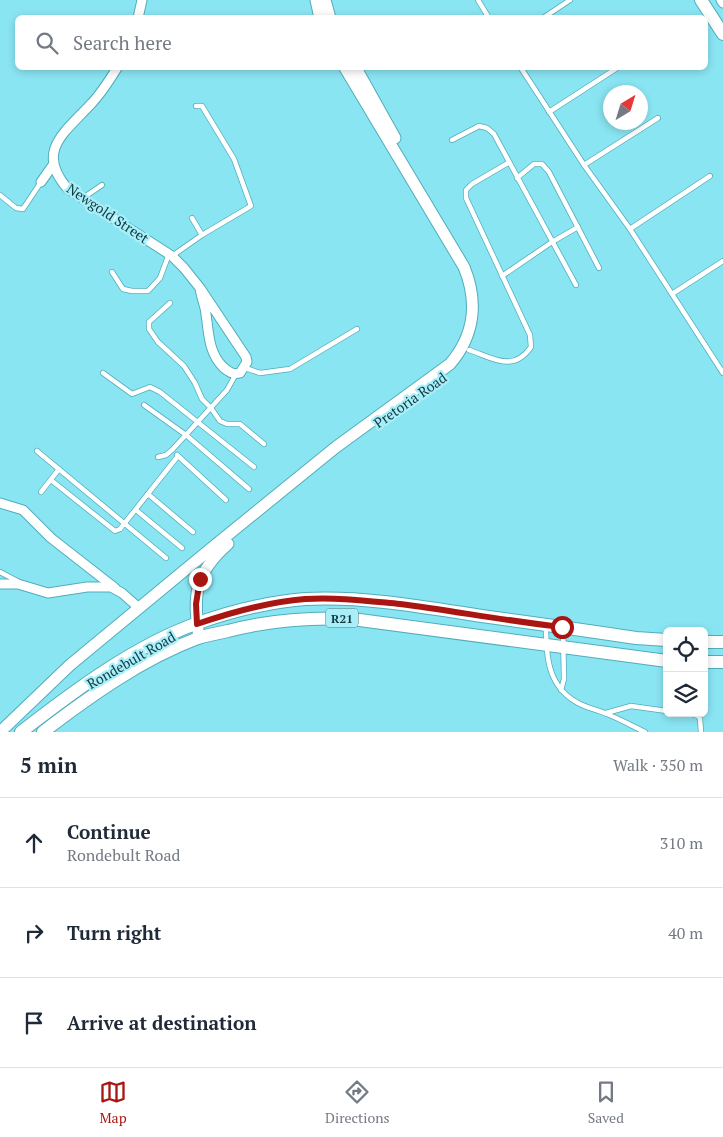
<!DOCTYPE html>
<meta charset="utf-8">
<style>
body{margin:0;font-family:"PT Serif",serif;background:#f2f2f3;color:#1f2937}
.controls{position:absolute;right:15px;bottom:15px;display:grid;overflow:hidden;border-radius:8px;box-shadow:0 2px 8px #0003}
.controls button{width:45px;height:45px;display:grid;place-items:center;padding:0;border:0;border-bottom:1px solid #e0e1e3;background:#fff;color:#1f2937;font:25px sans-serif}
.compass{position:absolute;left:603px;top:85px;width:45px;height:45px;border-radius:50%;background:#fff;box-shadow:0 2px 8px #0003;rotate:38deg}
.stop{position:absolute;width:15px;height:15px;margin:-11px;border:4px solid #a91611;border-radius:50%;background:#fff}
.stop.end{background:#a91611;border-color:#fff;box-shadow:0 1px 5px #0008}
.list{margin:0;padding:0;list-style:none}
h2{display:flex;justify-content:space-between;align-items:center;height:65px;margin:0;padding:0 20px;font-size:21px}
h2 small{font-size:16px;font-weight:400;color:#747a83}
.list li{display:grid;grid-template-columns:32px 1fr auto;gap:15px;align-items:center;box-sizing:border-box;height:90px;padding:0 20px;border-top:1px solid #e0e1e3}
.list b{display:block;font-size:19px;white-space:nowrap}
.list p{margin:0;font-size:16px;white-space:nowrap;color:#747a83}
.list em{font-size:16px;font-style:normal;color:#747a83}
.icon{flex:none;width:28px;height:28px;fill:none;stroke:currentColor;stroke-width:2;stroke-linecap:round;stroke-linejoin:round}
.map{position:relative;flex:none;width:723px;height:732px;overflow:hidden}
.search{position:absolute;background:#fff;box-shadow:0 2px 8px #0003;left:15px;right:15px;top:15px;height:55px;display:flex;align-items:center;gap:12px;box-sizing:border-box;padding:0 18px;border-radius:8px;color:#747a83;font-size:19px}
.sheet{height:335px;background:#fff}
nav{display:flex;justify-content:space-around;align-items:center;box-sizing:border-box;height:70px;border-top:1px solid #e0e1e3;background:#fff;font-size:14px;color:#747a83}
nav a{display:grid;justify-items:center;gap:2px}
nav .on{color:#a91611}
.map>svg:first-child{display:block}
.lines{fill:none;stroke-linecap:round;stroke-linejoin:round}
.lane-casing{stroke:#51adbb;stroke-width:6}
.street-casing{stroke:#51adbb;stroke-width:11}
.secondary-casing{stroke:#51adbb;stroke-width:13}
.primary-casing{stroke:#51adbb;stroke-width:14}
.lane{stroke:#fff;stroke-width:4.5}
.street{stroke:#fff;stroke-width:9}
.secondary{stroke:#fff;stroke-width:11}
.primary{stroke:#fff;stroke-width:12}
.route{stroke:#a91611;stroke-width:6}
.labels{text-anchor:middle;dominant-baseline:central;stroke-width:4.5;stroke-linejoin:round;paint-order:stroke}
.shield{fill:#a9effa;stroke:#3f7077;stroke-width:1}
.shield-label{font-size:12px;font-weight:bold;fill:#12393f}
.street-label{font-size:14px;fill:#12393f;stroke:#a9effa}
</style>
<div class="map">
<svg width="723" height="732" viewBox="0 0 723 732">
<rect width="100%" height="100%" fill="#8ae5f3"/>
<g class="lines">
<!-- lane casing -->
<g class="lane-casing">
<g id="lane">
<path d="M478,0L489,18"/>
<path d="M543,18L570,0"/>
<path d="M521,68L584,165L630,229L723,373"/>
<path d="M196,106H202L234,159L251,206L202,235"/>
<path d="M549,112L617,68"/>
<path d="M452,140L479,126L487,128L494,134L576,285"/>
<path d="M584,165L658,118"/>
<path d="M517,178L534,164H542L549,172L599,268"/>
<path d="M0,195L16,208L23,209L41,182"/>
<path d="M83,198L102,185"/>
<path d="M630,229L710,176"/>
<path d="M172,256L202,235L192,218"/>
<path d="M112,272L123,289L132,291H148L160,278L169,254"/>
<path d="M502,276L552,242L578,227"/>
<path d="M672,294L723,261"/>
<path d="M170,303L149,322V329L158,342L184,366L195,383L202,399L211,408L220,421L227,424H240L264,444"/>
<path d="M469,350C493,358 513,373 531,347L530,335L466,198V190L472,184L508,163"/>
<path d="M245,368L260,373L290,369L357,329"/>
<path d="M103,373L132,394L150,387L160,392L254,467"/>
<path d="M144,405L186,435L249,489"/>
<path d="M37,451L166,558"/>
<path d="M177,455L226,500"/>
<path d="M158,457L166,455L172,450L227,390L236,374"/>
<path d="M51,480L115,531L120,529L178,456"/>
<path d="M41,492L59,469"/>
<path d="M148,494L193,532"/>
<path d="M136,510L182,548"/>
<path d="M0,572L19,582"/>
<path d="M546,626C546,657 548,687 578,703C587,708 598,710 607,714C620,719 632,726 645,732"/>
<path d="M561,690L564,679L563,630"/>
<path d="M606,713L631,706L667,711"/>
<path d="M689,713L698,716L700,719L701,732"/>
</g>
</g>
<!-- street casing -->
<g class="street-casing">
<g id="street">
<path d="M721,0L723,3"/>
<path d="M138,18L142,0"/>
<path d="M117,68C109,81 101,94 90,105C64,133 35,152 68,189L172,256L184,268L200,288L246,357L247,362L240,373C233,375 229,372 223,367C207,351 209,329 205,308C203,301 201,295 200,288"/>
<path d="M41,182L53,165"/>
<path d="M0,503L23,510L51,538L115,588"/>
<path d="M0,584H18L48,593L87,587H111L122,593L139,608"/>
</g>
</g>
<!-- secondary casing -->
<g class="secondary-casing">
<g id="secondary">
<path d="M316,0L320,18"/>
<path d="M325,0L330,18"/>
<path d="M356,68L395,138"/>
<path d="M199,638C193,595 194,574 228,544"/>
<path d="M0,732L70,665L208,551L336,447L450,364C475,335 478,301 464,267L345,68"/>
</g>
</g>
<!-- primary casing -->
<g class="primary-casing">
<g id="primary">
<path d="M701,0L723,34"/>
<path d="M704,642H723"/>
<path d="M704,662H723"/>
<path d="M21,732C74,691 135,645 198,623C232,611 269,602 305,599C364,596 424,607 482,616C533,623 584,630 636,638L667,640"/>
<path d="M43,732C90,696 142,659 198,638C208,635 218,633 228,631C270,620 308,617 352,619L667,661"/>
</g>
</g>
<!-- lane -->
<use href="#lane" class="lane"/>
<!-- street -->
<use href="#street" class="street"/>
<!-- secondary -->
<use href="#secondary" class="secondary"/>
<!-- primary -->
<use href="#primary" class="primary"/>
</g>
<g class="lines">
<!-- route -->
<path class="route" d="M200,579L196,604L197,624C232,612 267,602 305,599C337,597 368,601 400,604C454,611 508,621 562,627"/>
</g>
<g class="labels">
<!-- shield labels -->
<rect class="shield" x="326" y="608.5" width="32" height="19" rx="4"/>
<g class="shield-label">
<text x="342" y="618">R21</text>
</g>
<!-- street labels -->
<g class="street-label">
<text transform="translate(108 213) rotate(34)">Newgold Street</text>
<text transform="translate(410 400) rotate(-35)">Pretoria Road</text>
<text transform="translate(131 660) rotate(-30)">Rondebult Road</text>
</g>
</g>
</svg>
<div class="controls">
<button><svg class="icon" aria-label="locate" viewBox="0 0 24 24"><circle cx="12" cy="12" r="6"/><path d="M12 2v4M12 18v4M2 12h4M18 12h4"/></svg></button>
<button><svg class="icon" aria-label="layers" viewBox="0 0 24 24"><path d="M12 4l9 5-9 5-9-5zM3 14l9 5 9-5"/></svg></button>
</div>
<svg class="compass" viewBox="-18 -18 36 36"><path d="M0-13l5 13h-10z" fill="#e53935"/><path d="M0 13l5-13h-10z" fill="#747a83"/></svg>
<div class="stop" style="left:562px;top:627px"></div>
<div class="stop end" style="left:200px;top:579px"></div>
<div class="search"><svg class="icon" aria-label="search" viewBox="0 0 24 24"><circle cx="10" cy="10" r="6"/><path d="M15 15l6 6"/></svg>Search here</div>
</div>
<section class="sheet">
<h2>5 min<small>Walk · 350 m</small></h2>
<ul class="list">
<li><svg class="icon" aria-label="ahead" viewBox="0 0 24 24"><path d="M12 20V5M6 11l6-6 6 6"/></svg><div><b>Continue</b><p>Rondebult Road</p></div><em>310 m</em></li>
<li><svg class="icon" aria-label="right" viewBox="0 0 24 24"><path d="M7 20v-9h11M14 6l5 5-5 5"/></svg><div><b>Turn right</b></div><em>40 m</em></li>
<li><svg class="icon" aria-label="arrive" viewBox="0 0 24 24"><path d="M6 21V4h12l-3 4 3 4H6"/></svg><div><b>Arrive at destination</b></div></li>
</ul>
</section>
<nav>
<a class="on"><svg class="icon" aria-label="map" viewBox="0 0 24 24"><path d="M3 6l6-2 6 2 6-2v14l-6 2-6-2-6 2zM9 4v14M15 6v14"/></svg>Map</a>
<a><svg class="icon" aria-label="directions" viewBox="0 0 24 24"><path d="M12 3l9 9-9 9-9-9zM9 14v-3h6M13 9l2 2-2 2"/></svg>Directions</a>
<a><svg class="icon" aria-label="saved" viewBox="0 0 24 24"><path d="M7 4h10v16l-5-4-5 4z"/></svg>Saved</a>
</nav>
